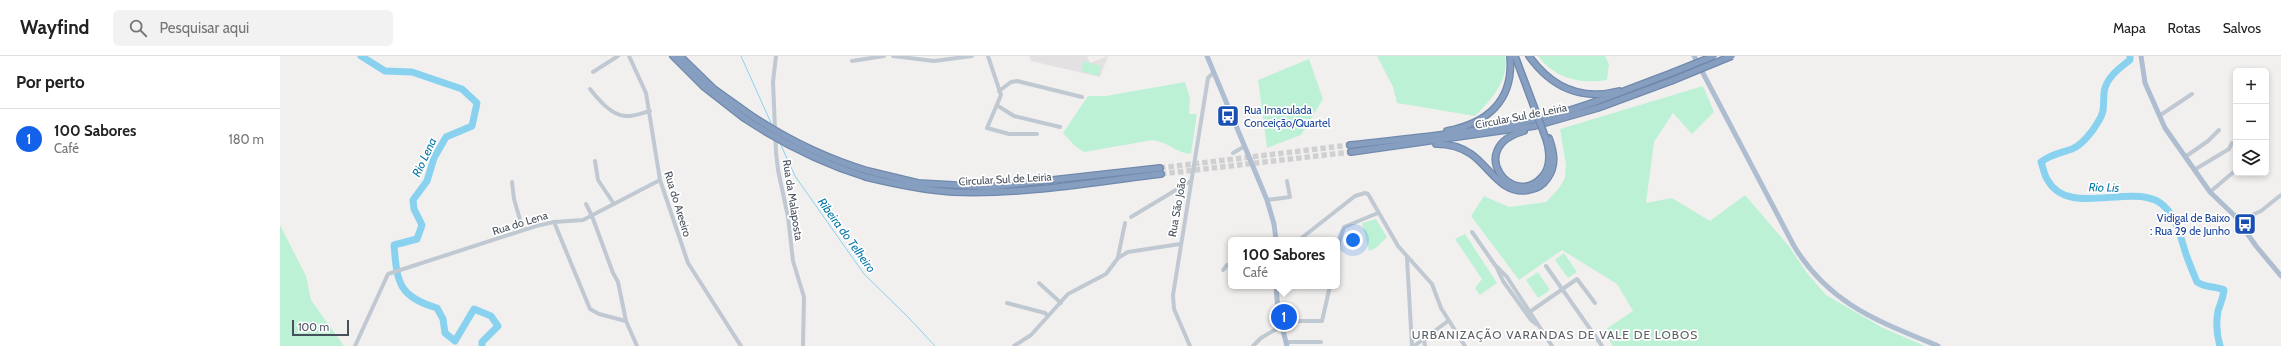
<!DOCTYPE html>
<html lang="pt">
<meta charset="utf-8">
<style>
body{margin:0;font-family:Cabin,sans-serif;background:#f2f2f2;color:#222}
.controls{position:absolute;right:12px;top:12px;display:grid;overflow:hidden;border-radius:6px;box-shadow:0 2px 6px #0003}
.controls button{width:36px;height:36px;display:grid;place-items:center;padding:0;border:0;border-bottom:1px solid #e0e0e0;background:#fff;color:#222;font:20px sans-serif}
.scale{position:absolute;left:12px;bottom:10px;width:57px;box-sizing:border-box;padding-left:4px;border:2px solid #47515e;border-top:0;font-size:11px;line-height:14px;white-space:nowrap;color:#47515e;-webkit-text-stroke:3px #fff;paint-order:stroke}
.you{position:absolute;left:1073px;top:184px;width:14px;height:14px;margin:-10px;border:3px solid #fff;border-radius:50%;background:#1a73e8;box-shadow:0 0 0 6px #1a73e833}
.badge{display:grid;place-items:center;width:26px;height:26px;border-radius:50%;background:#1361e8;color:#fff;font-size:13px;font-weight:700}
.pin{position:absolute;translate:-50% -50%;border:2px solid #fff;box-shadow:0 1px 4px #0006}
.popup{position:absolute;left:948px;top:181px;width:112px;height:52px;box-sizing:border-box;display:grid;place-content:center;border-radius:6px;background:#fff;filter:drop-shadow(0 1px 3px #0005);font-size:13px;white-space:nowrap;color:#767676}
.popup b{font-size:15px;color:#222}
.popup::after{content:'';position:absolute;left:50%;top:100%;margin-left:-8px;border:8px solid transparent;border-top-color:#fff}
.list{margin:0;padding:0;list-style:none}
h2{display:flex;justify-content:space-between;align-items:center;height:52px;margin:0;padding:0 16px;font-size:17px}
h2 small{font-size:13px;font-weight:400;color:#767676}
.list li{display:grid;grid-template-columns:26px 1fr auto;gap:12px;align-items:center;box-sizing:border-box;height:60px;padding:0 16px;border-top:1px solid #e0e0e0}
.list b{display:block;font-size:15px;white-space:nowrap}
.list p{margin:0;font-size:13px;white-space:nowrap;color:#767676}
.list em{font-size:13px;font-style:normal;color:#767676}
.icon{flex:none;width:22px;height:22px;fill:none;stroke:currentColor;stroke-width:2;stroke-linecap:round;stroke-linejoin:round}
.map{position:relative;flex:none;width:2001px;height:290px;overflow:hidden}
header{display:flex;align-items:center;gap:24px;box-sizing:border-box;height:56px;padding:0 20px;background:#fff;border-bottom:1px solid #e0e0e0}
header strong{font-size:19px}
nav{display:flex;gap:22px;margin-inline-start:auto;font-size:14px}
.search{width:280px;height:36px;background:#f2f2f2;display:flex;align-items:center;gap:10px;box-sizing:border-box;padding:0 14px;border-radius:6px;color:#767676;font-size:15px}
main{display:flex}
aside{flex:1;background:#fff}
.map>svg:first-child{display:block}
.education{fill:#e3e1e1}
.green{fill:#bdf1d5}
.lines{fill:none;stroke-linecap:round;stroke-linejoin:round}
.stream{stroke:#89d2ef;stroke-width:1}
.river{stroke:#89d2ef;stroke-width:7}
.highway-tunnel{stroke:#d0d0d2;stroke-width:5.5;stroke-dasharray:5.5 3;stroke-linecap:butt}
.highway-casing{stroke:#7189ac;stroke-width:8}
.minor{stroke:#c0c9d2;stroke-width:4}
.major{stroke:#aebdcf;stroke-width:5}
.highway{stroke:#869ec0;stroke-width:5.5}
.highway-bridge-casing{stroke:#7189ac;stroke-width:8;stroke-linecap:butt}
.highway-bridge{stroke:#869ec0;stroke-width:5.5}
.labels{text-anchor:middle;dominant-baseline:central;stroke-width:3.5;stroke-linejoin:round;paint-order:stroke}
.transit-label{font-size:11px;fill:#164399;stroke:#fff;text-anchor:start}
.street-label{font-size:11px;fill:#47515e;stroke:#fff}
.water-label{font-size:12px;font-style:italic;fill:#087aa8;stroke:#fff}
.neighbourhood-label{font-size:12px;letter-spacing:1px;fill:#5c5f65;stroke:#fff}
</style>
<header>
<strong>Wayfind</strong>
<div class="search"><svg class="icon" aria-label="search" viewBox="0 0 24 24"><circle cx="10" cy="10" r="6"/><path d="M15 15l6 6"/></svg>Pesquisar aqui</div>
<nav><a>Mapa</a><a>Rotas</a><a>Salvos</a></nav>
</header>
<main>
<aside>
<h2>Por perto<small></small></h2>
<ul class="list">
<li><span class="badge">1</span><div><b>100 Sabores</b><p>Café</p></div><em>180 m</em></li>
</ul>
</aside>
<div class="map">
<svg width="2001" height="290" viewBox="0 0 2001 290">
<rect width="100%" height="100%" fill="#f2f0ef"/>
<!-- education -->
<path class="education" d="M749,0H807L810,7L828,0L820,21L751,5Z"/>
<!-- green -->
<g class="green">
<path d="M1097,0H1225C1229,25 1211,44 1195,60L1117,47L1113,31Z"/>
<path d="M1258,0H1325L1329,8L1327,24C1299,28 1276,23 1258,0Z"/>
<path d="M1029,3L1043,43L1021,79L987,92L978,24Z"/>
<path d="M803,5L821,10L819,20L801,15Z"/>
<path d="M905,26L910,42L909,58H917L911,98C897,97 888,86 873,84L804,96L796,91L783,77L808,40H826Z"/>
<path d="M1423,30L1434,56L1412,78L1393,57L1374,86L1366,147L1392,142L1430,165L1465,139L1508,189L1527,217L1546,239L1603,272L1645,290H1333L1323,275L1353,255L1337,228L1282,194L1239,224L1191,160L1204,140L1229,151L1266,146L1279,132L1285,122L1286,109L1280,73Z"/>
<path d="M1096,163L1107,181L1096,192L1089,195L1082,167Z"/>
<path d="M0,169L26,220L31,244L64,290H0Z"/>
<path d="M1185,178L1217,227L1200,239L1195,232L1202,223L1175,183Z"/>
<path d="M1284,197L1297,216L1288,222L1275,204Z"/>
<path d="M1258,216L1270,234L1258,242L1246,224Z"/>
</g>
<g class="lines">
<!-- stream -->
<g class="stream">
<path d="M461,0L491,67"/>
<path d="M500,87L515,120L584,218L628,261L655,290"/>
</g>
<!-- river -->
<g class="river">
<path d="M81,0L105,15L132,16L182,33L197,47L192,70L166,81L154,102L147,125L133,144L134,153L142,169L137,183L114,189C117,227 119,241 157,252L163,263L165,277L175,285L194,253L211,260L218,270L202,286V290"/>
<path d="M1850,0V4C1839,12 1825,23 1824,37C1823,50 1825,56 1818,66C1813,75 1802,89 1792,93C1781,97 1771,98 1761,106C1763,111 1764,118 1767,123C1789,165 1858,122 1885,151C1897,163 1900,179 1905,195C1908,205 1913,216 1917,226C1925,232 1935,230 1944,234C1943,243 1940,248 1938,255C1936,266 1937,280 1940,290"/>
</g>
<!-- highway-tunnel -->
<g class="highway-tunnel">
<path d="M880,112L1070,89"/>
<path d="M881,118L1071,96"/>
</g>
<!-- highway casing -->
<g class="highway-casing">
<g id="highway">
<path d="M393,0L423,30L464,62"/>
<path d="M400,0L434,33L469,58"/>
<path d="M1235,0L1253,48"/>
<path d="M1249,0C1271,31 1301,45 1339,35"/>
<path d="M1167,75C1208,67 1234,44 1230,0"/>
<path d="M1244,75C1184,92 1233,154 1262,121C1272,110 1270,96 1266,83"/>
<path d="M1156,88C1168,88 1181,91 1191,98C1210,111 1222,140 1249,134C1256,133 1263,129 1267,123C1277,110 1274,96 1269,82"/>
<path d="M1070,89C1132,82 1196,77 1257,63C1303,53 1345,34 1389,18"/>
<path d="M1071,96L1255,70L1318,52L1391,25"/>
<path d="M588,115L638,127L709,131L880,112"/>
<path d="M586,121C615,128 643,134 673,136C742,139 812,126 881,118"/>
</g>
</g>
<!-- minor -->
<g class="minor">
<path d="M349,0L366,37L380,124L408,207L461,290"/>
<path d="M496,0L493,26L496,96L498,114L508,161L513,205L524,241L523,290"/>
<path d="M613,0L654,5L692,0"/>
<path d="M708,0L721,39L707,72L729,78H757"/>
<path d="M572,5L604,0"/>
<path d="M313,16L338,0"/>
<path d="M310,33C318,43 331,59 345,60C352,61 362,57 370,55"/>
<path d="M719,35L731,26L737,25L802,41"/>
<path d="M718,50L734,60L780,71"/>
<path d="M1879,60L1912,38"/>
<path d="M953,97L965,90"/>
<path d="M1905,101L1928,85L1939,74"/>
<path d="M315,105L318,124L334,148"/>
<path d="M1914,114L1949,93L1952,87"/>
<path d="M232,126L234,143L243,174"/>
<path d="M1930,136L1956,114"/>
<path d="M987,144L1010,141L1007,125"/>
<path d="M306,148L312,160L333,217L338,226L346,265L357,290"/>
<path d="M851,161L911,125"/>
<path d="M1959,165L1981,155L2001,139"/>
<path d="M274,166L310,253L319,258L346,265"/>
<path d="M1192,176L1215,209L1227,221L1272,290"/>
<path d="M1019,184L1075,140L1085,137L1088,138L1118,190L1152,228L1161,252L1185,290"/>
<path d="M1057,193L1064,171L1098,157"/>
<path d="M838,201L845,167"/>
<path d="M1127,202L1132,290"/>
<path d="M1266,210L1322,290"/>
<path d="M1217,212L1223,225L1251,264L1256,268"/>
<path d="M943,214L947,209H951"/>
<path d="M759,227L781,247"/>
<path d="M727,247L765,257L768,260"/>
<path d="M1251,255L1297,223L1315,247"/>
<path d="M1144,283L1145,290"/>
<path d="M1006,286H1041"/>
<path d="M75,290L108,218L256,170L274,166L303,164L380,124"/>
<path d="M734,290L751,279L788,238L826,218L838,202L848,196L900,188"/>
<path d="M910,290L894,253L893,239L928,22L934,16"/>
<path d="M973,290L981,282L1010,265H1042L1050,230"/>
<path d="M1134,290L1168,265"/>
</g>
<!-- major -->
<g class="major">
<path d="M927,0L987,144L994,168L996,184"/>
<path d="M1414,0L1514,190C1549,248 1598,265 1658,290"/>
<path d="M1861,0L1865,27L1885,72L1930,136L1955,160L1976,190L2001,220"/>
<path d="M996,230L998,255L1007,290"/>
</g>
<!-- highway -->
<use href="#highway" class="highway"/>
<!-- highway-bridge casing -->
<g class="highway-bridge-casing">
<g id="highway-bridge">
<path d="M1389,18L1434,0"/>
<path d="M1391,25L1452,0"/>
<path d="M1253,48L1266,83"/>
<path d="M469,58C506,83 545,102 588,115"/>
<path d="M464,62C503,88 542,107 586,121"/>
</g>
</g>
<!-- highway-bridge -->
<use href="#highway-bridge" class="highway-bridge"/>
</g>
<!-- icons -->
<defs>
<g id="bus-square" transform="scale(1.15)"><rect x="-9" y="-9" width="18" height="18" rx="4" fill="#1a4fb4" stroke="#fff"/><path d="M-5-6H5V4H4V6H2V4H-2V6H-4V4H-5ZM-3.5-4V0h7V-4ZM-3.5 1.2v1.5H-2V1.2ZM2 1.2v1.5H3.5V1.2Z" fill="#fff"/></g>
</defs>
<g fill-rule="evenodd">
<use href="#bus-square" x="948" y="60"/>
<use href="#bus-square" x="1965" y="168"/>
</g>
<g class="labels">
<!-- transit labels -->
<g class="transit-label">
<text x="964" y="54">Rua Imaculada<tspan x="964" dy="13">Conceição/Quartel</tspan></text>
<text x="1950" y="162" text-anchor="end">Vidigal de Baixo<tspan x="1950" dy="13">: Rua 29 de Junho</tspan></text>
</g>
<!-- street labels -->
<g class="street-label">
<text transform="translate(1241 60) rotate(-11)">Circular Sul de Leiria</text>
<text transform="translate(725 123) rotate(-3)">Circular Sul de Leiria</text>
<text transform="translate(513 144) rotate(81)">Rua da Malaposta</text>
<text transform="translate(398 148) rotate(73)">Rua do Areeiro</text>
<text transform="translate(897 151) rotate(-80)">Rua São João</text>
<text transform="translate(240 167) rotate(-17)">Rua do Lena</text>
</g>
<!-- water labels -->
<g class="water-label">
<text transform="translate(144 101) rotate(-65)">Rio Lena</text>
<text transform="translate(1824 131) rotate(1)">Rio Lis</text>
<text transform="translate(567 179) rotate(54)">Ribeira do Telheiro</text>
</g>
<!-- neighbourhood labels -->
<g class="neighbourhood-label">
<text x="1275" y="278">URBANIZAÇÃO VARANDAS DE VALE DE LOBOS</text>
</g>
</g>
</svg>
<div class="controls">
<button>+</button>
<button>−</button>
<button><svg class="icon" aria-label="layers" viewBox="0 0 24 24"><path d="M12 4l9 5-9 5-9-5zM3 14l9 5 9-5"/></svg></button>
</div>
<div class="scale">100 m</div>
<div class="you"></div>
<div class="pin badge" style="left:1004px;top:261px">1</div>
<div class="popup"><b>100 Sabores</b>Café</div>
</div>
</main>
